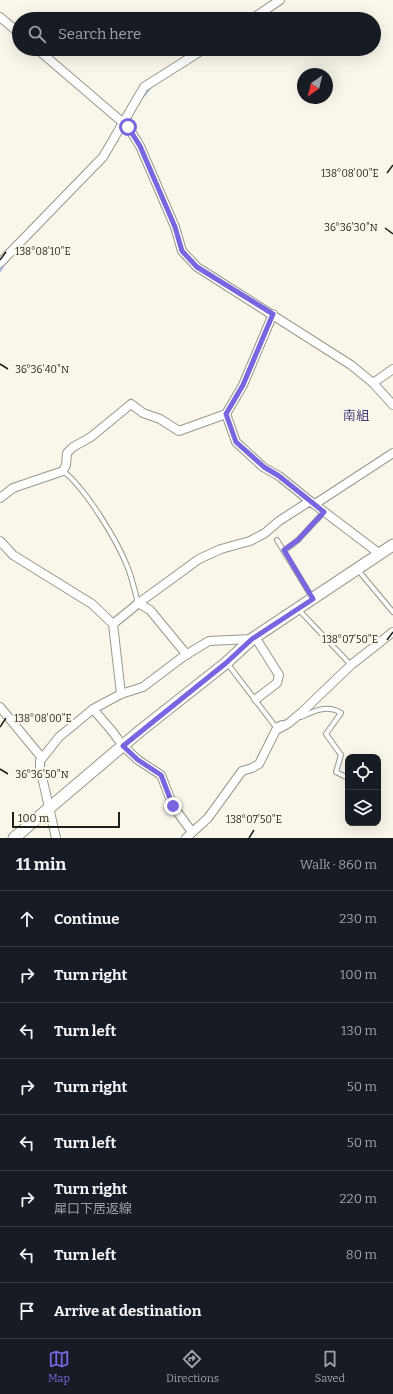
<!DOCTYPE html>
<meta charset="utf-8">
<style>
body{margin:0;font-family:Bitter,"Noto Sans JP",serif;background:#242831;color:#f1f3f6}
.controls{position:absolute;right:12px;bottom:12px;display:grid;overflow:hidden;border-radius:8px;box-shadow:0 4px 16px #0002}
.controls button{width:36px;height:36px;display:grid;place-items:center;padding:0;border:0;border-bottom:1px solid #363941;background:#171b24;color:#f1f3f6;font:20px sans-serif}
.compass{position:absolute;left:297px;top:68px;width:36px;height:36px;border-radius:50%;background:#171b24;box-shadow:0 4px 16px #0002;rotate:215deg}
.scale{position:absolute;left:12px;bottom:10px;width:108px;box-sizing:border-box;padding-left:4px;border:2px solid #1f1e19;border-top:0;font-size:11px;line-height:14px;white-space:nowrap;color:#1f1e19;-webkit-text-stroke:3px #faf7ea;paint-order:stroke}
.stop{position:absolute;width:12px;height:12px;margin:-9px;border:3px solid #7866e1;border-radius:50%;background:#fff}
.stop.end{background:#7866e1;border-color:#fff;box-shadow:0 1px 4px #0008}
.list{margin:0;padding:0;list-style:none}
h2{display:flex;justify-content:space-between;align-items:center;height:52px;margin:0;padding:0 16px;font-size:17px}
h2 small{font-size:13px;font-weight:400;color:#9ea1a6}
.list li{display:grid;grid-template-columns:26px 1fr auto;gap:12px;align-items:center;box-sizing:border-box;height:56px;padding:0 16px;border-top:1px solid #363941}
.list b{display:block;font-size:15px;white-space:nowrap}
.list p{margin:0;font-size:13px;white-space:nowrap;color:#9ea1a6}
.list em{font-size:13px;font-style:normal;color:#9ea1a6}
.icon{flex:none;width:22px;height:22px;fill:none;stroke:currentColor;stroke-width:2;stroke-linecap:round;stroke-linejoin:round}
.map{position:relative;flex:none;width:393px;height:838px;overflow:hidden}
.search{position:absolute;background:#171b24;box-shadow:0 4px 16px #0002;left:12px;right:12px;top:12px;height:44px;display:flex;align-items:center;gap:10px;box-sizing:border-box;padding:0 14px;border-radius:22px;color:#9ea1a6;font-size:15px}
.sheet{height:500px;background:#171b24}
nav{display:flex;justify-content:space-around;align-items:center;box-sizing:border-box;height:56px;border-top:1px solid #363941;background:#171b24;font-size:11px;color:#9ea1a6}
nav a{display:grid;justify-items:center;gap:2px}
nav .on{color:#7866e1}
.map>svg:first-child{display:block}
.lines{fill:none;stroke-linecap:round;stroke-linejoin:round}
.stream{stroke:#9cb9e4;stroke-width:2}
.lane-casing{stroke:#99978b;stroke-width:6}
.street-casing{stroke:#99978b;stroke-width:10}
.secondary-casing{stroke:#99978b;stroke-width:13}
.lane{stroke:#fff;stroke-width:4}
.street{stroke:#fff;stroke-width:8}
.secondary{stroke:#fff;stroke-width:11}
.route{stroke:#7866e1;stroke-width:5}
.ticks{fill:none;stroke:#1f1e19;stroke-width:1.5}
.labels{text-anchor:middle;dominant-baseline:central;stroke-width:4;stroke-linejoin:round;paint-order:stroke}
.neighbourhood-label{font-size:13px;fill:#423b77;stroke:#faf7ea}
.ticks-label{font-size:10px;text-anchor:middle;fill:#1f1e19;stroke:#faf7ea;stroke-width:4;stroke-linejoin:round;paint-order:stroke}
</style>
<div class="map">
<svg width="393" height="838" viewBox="0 0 393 838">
<rect width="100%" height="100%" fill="#faf7ea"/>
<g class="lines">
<!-- stream -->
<g class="stream">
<path d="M141,99L151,87"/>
<path d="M0,271L5,263"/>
</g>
<!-- lane casing -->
<g class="lane-casing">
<g id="lane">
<path d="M63,471C86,489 117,540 128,568C132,579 135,591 138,603"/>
<path d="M277,540L313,599"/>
<path d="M285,550L298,540L324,512"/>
<path d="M358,570L393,612"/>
<path d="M298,609L351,665"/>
<path d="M227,663L275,726L282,723"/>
<path d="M301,717C314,711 328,704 341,713L326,734L341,755L336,772L348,778"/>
</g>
</g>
<!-- street casing -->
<g class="street-casing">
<g id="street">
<path d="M0,17L19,33"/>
<path d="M252,19L280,0"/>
<path d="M37,49L128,127L140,146L175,227L182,251L197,267L351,365L373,383L393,405"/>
<path d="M0,263L103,157L144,87L204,49"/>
<path d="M373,383L393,369"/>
<path d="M226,414L243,385L273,314"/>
<path d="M0,498L13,488L63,471L66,465L67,453L73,447L91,437L131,404L143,413L160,419L179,431L226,414L236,442L263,467L279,476L310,501"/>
<path d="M315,504L393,453"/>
<path d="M0,541L13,555L92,604L113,624L121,694"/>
<path d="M138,603L150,610L187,655"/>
<path d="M113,624L140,602L199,559L221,549L250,541L265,533L279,521L310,501L380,554"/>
<path d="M255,637L279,675L277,683L256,699"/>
<path d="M0,707L42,758"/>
<path d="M93,709L112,731L123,746L138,760L161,775L173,806L192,832"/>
<path d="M56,838L40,768V761L59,737L93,709L121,694L143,687L184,656L209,641L252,639"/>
<path d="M186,838L208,818L242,771L252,768L259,764L276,730L289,723L302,712L351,665L393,632"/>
</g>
</g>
<!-- secondary casing -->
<g class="secondary-casing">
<path id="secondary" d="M14,838L140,731L226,663L252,639L393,545"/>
</g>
<!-- lane -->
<use href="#lane" class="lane"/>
<!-- street -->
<use href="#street" class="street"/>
<!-- secondary -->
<use href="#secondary" class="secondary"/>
</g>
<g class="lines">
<!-- route -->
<path class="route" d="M128,127L140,146L175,227L182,251L197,267L273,314L243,385L226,414L236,442L264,467L279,476L324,512L298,540L284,550L313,599L252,639L226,663L123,746L138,760L161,775L173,806"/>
</g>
<!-- ticks -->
<path class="ticks" d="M387,173L393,165M385,228L393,234M0,260L6,252M0,364L8,369M387,640L393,632M0,727L6,718M0,769L8,774M249,838L254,830"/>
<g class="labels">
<!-- neighbourhood labels -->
<g class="neighbourhood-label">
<text x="356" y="415">南組</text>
</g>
</g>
<g class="ticks-label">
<text x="350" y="177">138°08'00"E</text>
<text x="351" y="231">36°36'30"N</text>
<text x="43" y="255">138°08'10"E</text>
<text x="42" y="373">36°36'40"N</text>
<text x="350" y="643">138°07'50"E</text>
<text x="43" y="722">138°08'00"E</text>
<text x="42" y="778">36°36'50"N</text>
<text x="254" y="823">138°07'50"E</text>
</g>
</svg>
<div class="controls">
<button><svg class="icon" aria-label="locate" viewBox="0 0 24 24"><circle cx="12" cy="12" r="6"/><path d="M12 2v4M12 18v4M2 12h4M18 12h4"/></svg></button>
<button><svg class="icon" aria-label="layers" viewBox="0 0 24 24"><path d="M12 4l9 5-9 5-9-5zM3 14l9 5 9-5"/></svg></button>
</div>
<svg class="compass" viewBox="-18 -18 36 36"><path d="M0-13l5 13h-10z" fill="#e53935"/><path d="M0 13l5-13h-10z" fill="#9ea1a6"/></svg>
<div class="scale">100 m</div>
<div class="stop" style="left:128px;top:127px"></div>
<div class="stop end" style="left:173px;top:806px"></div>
<div class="search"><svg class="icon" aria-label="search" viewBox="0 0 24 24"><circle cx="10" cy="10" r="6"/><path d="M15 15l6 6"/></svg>Search here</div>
</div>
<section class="sheet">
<h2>11 min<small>Walk · 860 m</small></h2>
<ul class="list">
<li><svg class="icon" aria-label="ahead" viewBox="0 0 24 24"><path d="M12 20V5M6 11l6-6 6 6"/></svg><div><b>Continue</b></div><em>230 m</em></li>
<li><svg class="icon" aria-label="right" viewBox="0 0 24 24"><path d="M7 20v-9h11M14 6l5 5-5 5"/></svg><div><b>Turn right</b></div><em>100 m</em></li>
<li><svg class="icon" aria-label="left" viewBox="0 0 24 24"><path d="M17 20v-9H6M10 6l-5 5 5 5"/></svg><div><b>Turn left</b></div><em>130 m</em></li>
<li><svg class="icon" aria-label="right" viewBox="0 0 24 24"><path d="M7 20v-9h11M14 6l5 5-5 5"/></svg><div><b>Turn right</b></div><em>50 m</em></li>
<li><svg class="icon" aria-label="left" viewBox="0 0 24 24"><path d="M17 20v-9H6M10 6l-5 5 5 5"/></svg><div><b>Turn left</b></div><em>50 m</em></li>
<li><svg class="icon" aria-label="right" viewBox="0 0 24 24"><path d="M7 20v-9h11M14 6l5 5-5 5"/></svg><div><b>Turn right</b><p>犀口下居返線</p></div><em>220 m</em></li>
<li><svg class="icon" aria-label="left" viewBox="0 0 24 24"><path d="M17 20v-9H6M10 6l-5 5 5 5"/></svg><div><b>Turn left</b></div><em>80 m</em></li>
<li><svg class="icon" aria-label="arrive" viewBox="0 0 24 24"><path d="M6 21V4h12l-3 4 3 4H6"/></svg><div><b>Arrive at destination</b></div></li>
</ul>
</section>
<nav>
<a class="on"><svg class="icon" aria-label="map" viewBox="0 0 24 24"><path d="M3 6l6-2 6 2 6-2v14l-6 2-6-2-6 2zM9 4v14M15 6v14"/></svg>Map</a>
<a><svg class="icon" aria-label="directions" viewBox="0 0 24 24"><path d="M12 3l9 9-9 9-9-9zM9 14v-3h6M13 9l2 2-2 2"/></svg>Directions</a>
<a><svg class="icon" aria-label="saved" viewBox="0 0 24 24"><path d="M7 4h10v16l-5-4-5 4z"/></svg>Saved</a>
</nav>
